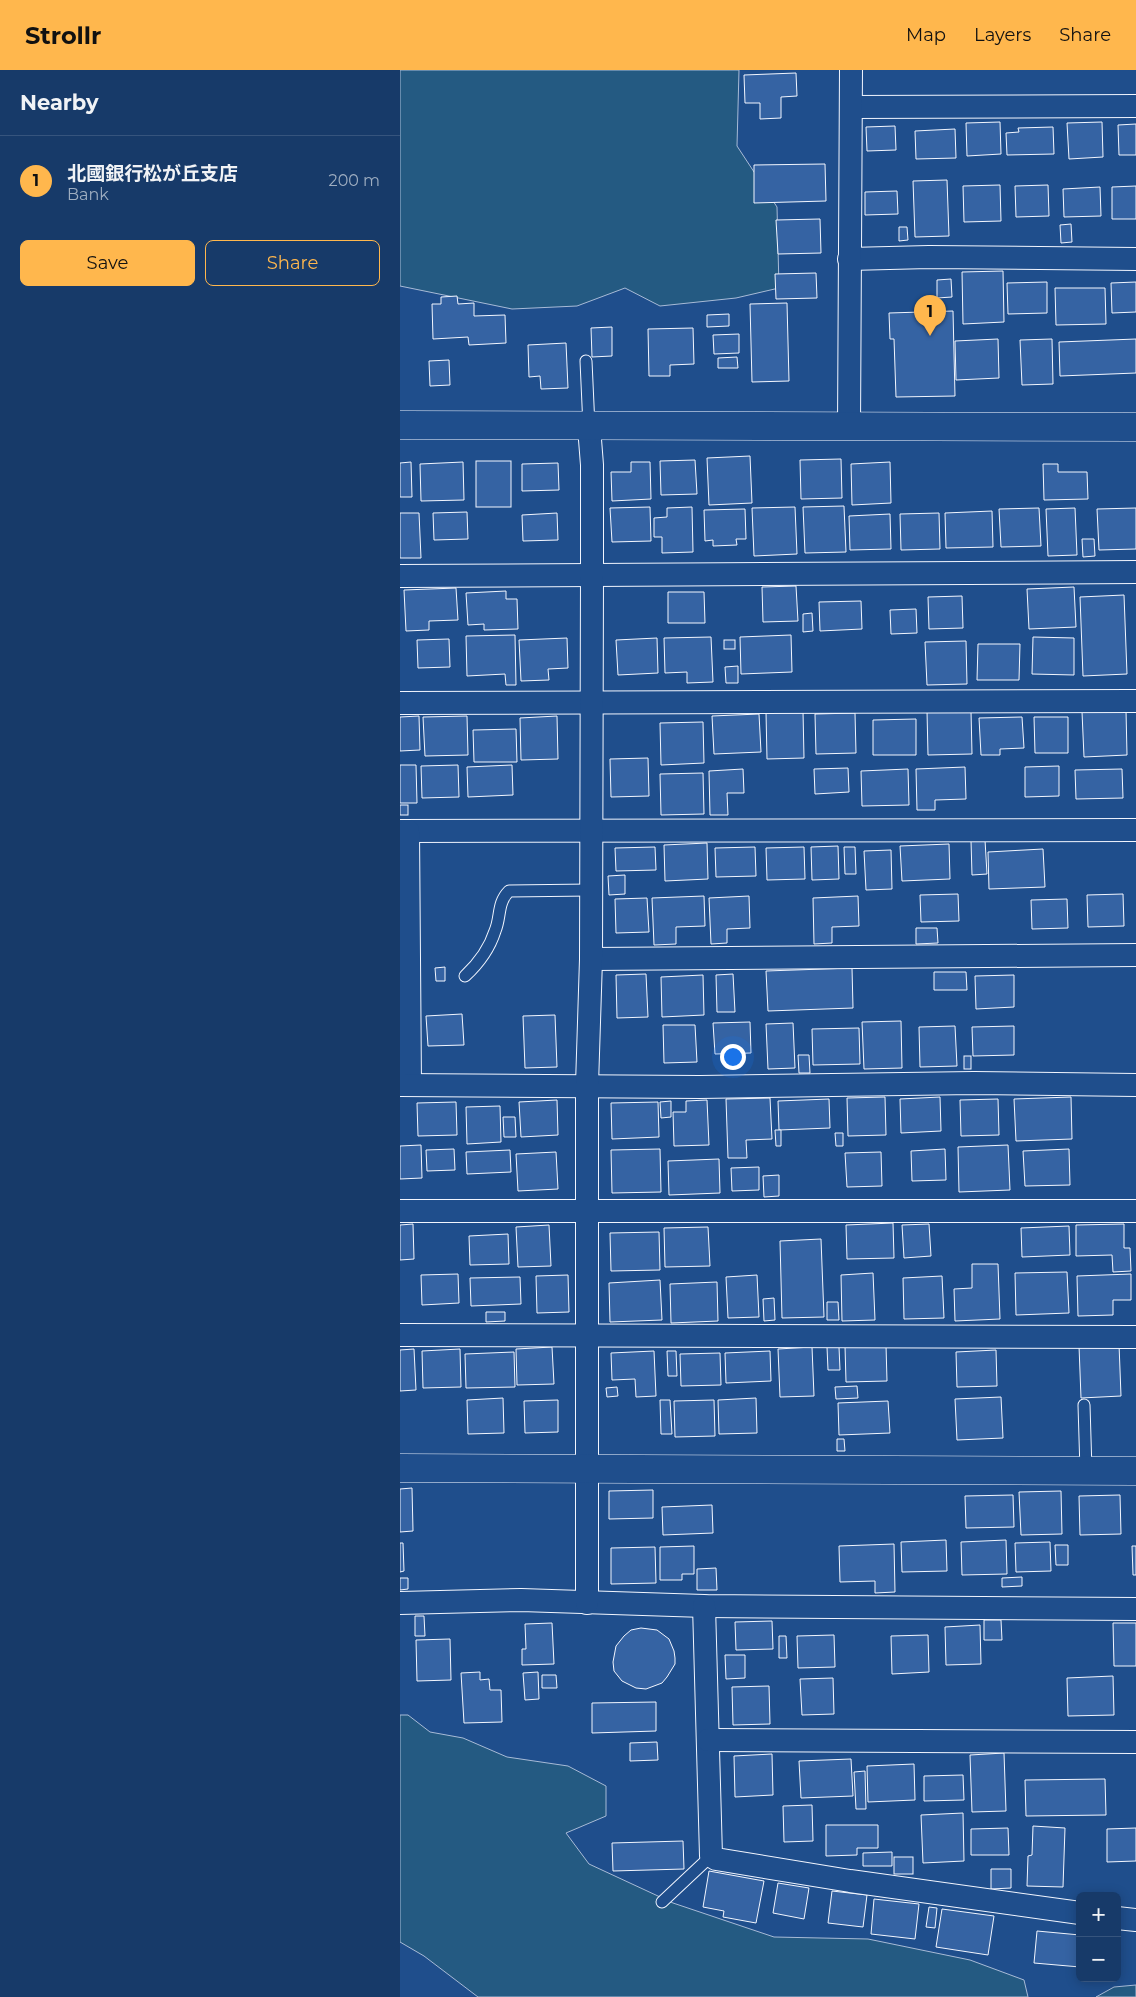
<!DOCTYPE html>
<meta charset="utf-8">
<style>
body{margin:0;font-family:Montserrat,"Noto Sans JP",sans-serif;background:#20416f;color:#f1f3f6}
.controls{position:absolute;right:15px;bottom:15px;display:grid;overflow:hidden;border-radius:8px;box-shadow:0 2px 12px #0003}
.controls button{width:45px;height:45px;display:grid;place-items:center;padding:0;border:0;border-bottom:1px solid #36547d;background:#173a69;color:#f1f3f6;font:25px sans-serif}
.you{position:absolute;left:332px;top:986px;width:18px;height:18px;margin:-12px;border:4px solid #fff;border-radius:50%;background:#1a73e8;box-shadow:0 0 0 8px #1a73e833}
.badge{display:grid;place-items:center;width:32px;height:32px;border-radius:50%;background:#ffb74d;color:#111;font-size:16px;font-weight:700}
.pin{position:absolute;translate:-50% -41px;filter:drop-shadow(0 1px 2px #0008)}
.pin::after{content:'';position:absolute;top:26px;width:18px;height:15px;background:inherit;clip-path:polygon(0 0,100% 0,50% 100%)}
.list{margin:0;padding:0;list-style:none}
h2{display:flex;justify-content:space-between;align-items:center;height:65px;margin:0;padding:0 20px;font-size:21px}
h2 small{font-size:16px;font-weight:400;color:#9eadc0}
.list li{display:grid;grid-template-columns:32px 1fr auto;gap:15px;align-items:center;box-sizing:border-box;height:90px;padding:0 20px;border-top:1px solid #36547d}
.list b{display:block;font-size:19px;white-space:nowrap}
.list p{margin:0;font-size:16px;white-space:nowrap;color:#9eadc0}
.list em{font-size:16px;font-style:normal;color:#9eadc0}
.actions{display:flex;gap:10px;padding:15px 20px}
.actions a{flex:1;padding:11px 0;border:1px solid #ffb74d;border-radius:8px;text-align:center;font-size:18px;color:#ffb74d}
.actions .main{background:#ffb74d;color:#111}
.map{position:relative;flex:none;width:736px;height:1927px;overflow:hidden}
header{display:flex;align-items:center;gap:30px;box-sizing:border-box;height:70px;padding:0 25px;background:#ffb74d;color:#111}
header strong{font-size:24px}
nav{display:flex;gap:28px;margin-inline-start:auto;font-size:18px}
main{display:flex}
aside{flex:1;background:#173a69}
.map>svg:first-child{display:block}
.green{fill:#245a82;stroke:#a8bbd7}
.building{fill:#3563a3;stroke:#f2f6ff}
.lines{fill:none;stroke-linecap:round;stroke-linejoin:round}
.service-casing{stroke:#f2f6ff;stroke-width:13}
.minor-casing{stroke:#f2f6ff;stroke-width:24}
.tertiary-casing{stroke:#f2f6ff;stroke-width:29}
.service{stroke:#1f4e8c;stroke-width:11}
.minor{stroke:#1f4e8c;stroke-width:22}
.tertiary{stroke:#1f4e8c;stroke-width:28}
</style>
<header>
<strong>Strollr</strong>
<nav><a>Map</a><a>Layers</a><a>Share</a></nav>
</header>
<main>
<aside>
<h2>Nearby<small></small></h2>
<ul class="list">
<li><span class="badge">1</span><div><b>北國銀行松が丘支店</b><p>Bank</p></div><em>200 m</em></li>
</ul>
<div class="actions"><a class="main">Save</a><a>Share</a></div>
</aside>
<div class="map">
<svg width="736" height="1927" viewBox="0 0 736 1927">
<rect width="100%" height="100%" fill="#1f4e8c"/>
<!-- green -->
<g class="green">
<path d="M0,0H339L337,76L377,137L379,218L336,228L260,236L225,218L177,236L112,239L0,216Z"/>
<path d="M0,1645H8L30,1662L63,1668L107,1687L168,1696L206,1716V1746L166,1763L189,1794L273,1833L374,1867L468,1869L570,1890L624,1910L628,1927H78L24,1886L0,1872Z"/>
<path d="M736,1915V1927H696L714,1917Z"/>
</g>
<!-- building -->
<g class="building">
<path d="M396,3L397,26L381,27V48L360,49V33H345L344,5Z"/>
<path d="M600,52L601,84L567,86L566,53Z"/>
<path d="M702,52L703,87L669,89L667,53Z"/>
<path d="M736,54V85H719L718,55Z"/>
<path d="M495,56L496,80L467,81L466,57Z"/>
<path d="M653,57L654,84L607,85L606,63L619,62L618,58Z"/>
<path d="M555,59L556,88L516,89L515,61Z"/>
<path d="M425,94L426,131L354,133V95Z"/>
<path d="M547,110L549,166L515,167L513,111Z"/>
<path d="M600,115L601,151L564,152L563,116Z"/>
<path d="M648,115L649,146L616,147L615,116Z"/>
<path d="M736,116V149H712V117Z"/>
<path d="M700,117L701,146L664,147L663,119Z"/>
<path d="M497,121L498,144L465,145V122Z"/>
<path d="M420,149L421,183L378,184L376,150Z"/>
<path d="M671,154L672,172L661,173L660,155Z"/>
<path d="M499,157H507L508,170L499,171Z"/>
<path d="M603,201L604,252L563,254L562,202Z"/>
<path d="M416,203L417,228L376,229L375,204Z"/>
<path d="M551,209L552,227L537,228V210Z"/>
<path d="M647,212V243L608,244L607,213Z"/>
<path d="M736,212V242L712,243L711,213Z"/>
<path d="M655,218H705L706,254L656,255Z"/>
<path d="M57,226L58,234L74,233V246L105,245L106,273L69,275L68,267L33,269L32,234H41V227Z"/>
<path d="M387,233L389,311L352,312L350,234Z"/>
<path d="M553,241L555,326L496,327L494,269H490L489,243Z"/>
<path d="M329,244V256L307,257V245Z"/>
<path d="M212,257V286L192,287L191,258Z"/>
<path d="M293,258L294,294L270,295V306H249L248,259Z"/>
<path d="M339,264V283L314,284L313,265Z"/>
<path d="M598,269L599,308L556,310L555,271Z"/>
<path d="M652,269L653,314L622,315L620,270Z"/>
<path d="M736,269V303L660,306L659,272Z"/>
<path d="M166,273L168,318L141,319L140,306L129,307L128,275Z"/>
<path d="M337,287L338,298H318V288Z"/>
<path d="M49,290L50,315L30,316L29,291Z"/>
<path d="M350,386L352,433L309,435L307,388Z"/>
<path d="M441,389L442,428L401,429L400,390Z"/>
<path d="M295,390L297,424L261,425L260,391Z"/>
<rect x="76" y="391" width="35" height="46"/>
<path d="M11,392L12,427H0V393Z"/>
<path d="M63,392L64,430L21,431L20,394Z"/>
<path d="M231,392H250L251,429L212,431L211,402H231Z"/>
<path d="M490,392L491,433L452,435L451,394Z"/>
<path d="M158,393L159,420L122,421V394Z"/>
<path d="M643,394H658V402H687L688,429L644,430Z"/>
<path d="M444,436L446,482L405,483L403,437Z"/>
<path d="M250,437L251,471L212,472L210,438Z"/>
<path d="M292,437L293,482L262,483V467H254V448L267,447V438Z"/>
<path d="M395,437L397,484L354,486L352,438Z"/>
<path d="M639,438L641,476L601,477L599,439Z"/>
<path d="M675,438L677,485L648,486L646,439Z"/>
<path d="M736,438V479L699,480L697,439Z"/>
<path d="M345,439L346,469H336L337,475L313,476V470L305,471L304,440Z"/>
<path d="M592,441L593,477L546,478L545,443Z"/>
<path d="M67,442L68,469L34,470L33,443Z"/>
<path d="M0,443H19L21,488H0Z"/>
<path d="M157,443L158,470L123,471L122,445Z"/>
<path d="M539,443L540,479L501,480L500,444Z"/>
<path d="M490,444L491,479L450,480L449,446Z"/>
<path d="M682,469H694L695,486L683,487Z"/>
<path d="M396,516L398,551L363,552L362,517Z"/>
<path d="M674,517L676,557L629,559L627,519Z"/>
<path d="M56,518L58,550L29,551V560L6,561L4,520Z"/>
<path d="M106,521V529H117L118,559L84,560V554L68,555L66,523Z"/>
<path d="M268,522H304L305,553H268Z"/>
<path d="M724,525L727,604L683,606L680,527Z"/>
<path d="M562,526L563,558L529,559L528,527Z"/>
<path d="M461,531L462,559L420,561L419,532Z"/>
<path d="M516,539L517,563L491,564L490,540Z"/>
<path d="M412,543L413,561L403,562V544Z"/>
<path d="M115,565L116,615H106L105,604L67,606L66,566Z"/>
<path d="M391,565L392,602L341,604L340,567Z"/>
<path d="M311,567L313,612L287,613V602L265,603L264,568Z"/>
<path d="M633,567L674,568V605L632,604Z"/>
<path d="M167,568L168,598L148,599L149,610L121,611L119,570Z"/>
<path d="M257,568L258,603L218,605L216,570Z"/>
<path d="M49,569L50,597L18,598L17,570Z"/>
<rect x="324" y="570" width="11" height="9"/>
<path d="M566,571L567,614L527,615L525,572Z"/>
<path d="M578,574H620L619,610H577Z"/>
<path d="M338,596V613H326L325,597Z"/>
<path d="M726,640L727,685L684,687L682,642Z"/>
<path d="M403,641L404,688L367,689L366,642Z"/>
<path d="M527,641H571L572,684L528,685Z"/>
<path d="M455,643L456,683L416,684L415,644Z"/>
<path d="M359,644L361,682L314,684L312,646Z"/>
<path d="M19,646L20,680L0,681V647Z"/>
<path d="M67,646L68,685L25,686L23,647Z"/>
<path d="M157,646L158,689L121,690L120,648Z"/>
<path d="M622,647L624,678L600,679V685H581L579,648Z"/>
<path d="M634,647H668V683H635Z"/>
<path d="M516,649V685H473V650Z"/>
<path d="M303,652L304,693L261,695L260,653Z"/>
<path d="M116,659L117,692H74L73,660Z"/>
<path d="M248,688L249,726L211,727L210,689Z"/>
<path d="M0,695H16L17,733H0Z"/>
<path d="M58,695L59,727L22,728L21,696Z"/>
<path d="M112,695L113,725L68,727L67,697Z"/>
<path d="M659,696V726L625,727V697Z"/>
<path d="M565,697L566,729L535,730V740H517L516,699Z"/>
<path d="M448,698L449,722L415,724L414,699Z"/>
<path d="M343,699L344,723H327L328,745H310L309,701Z"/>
<path d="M508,699L509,735L462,736L461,701Z"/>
<path d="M722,699L723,728L676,729L675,700Z"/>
<path d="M303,703L304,744L261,745L260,704Z"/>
<rect x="0" y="735" width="8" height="10"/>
<path d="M585,770L587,804L572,805L571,771Z"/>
<path d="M307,773L308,809L265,811L264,775Z"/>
<path d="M549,774L550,809L502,811L500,776Z"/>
<path d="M438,776L439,809L412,810L411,777Z"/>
<path d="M255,777L256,800L216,801L215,778Z"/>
<path d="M355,777L356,806L316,807L315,778Z"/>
<path d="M404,777L405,809L367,810L366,778Z"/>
<path d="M444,777H455L456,804H445Z"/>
<path d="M643,779L645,817L589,819L588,782Z"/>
<path d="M491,780L492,819L466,820L464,781Z"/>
<path d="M225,805V824L209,825L208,806Z"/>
<path d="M558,824L559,851L521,852L520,825Z"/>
<path d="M723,824L724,856L688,857L687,825Z"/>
<path d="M304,826L305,856L276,857V874L254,875L252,828Z"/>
<path d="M349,826L350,858L327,859V873L311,874L309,828Z"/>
<path d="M458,826L459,856L432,857V873L414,874L413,828Z"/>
<path d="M247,828L249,862L216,863L215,829Z"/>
<path d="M667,829L668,858L632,859L631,830Z"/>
<path d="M516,858H537L538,873L516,874Z"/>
<path d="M45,897V911H36L35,898Z"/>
<path d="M452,898L453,938L368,941L366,901Z"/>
<path d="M534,902H566L567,920H534Z"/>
<path d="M246,904L248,947L217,948L216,905Z"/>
<path d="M333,904L335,942H317L316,905Z"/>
<path d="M303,905L304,945L262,947L261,907Z"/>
<path d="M614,905V937L576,939L575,906Z"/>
<path d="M62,944L64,975L28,976L26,946Z"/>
<path d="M155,945L157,997L125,998L123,946Z"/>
<path d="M501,951L502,998L464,999L462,952Z"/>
<path d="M350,952L351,983L315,984L313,953Z"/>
<path d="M393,953L395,998L368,999L366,954Z"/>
<path d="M263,955H295L297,992L264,993Z"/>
<path d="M555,956L557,996L520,997L519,957Z"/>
<path d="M614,956V985L573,986L572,957Z"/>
<path d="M459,958L460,994L413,995L412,959Z"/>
<path d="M398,985H409L410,1003H399Z"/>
<rect x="564" y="986" width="7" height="13"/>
<path d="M485,1027L486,1065L448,1066L447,1028Z"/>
<path d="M540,1027L541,1061L501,1063L500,1029Z"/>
<path d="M671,1027L672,1069L616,1071L614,1029Z"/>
<path d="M370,1028L372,1069L346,1070L347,1088H328L326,1029Z"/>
<path d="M429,1029L430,1058L379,1060L378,1031Z"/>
<path d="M598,1029L599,1065L561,1066L560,1030Z"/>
<path d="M157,1030L158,1065L121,1067L119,1032Z"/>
<path d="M307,1030L309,1075L274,1076L273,1042H286V1031Z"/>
<path d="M271,1031V1047L261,1048L260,1032Z"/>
<path d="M56,1032L57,1065L18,1066L17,1033Z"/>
<path d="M258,1032L259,1067L212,1069L211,1033Z"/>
<path d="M100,1036L101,1072L67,1074L66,1037Z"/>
<path d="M103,1047H115L116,1067H104Z"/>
<path d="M375,1060H381V1076H376Z"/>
<path d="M435,1063H443V1076H436Z"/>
<path d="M21,1075L22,1108L0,1109V1076Z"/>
<path d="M608,1075L610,1120L559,1122L558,1077Z"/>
<path d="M54,1079L55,1100L27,1101L26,1080Z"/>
<path d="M260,1079L261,1122L212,1123L211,1080Z"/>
<path d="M545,1079L546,1110L512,1111L511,1081Z"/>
<path d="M669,1079L670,1115L625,1116L623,1081Z"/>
<path d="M110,1080L111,1102L67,1104L66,1082Z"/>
<path d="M156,1082L158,1119L118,1121L116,1084Z"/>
<path d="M481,1082L482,1116L447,1117L445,1083Z"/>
<path d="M319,1089L320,1123L269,1125L268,1091Z"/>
<path d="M359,1097V1120L332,1121L331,1098Z"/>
<path d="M379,1105V1126L364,1127L363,1106Z"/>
<path d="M493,1153L494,1188L447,1189L446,1155Z"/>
<path d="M13,1154L14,1189L0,1190V1155Z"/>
<path d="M529,1154L531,1186L504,1188L502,1155Z"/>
<path d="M724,1154V1178H730L731,1201L713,1202L712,1185L676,1186V1155Z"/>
<path d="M149,1155L151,1196L118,1197L116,1157Z"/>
<path d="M669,1156L670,1185L622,1187L621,1158Z"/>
<path d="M308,1157L310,1196L265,1197L264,1158Z"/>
<path d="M259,1162L260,1200L211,1201L210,1163Z"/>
<path d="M108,1164L109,1194L70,1195L69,1166Z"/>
<path d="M421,1169L424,1247L382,1248L380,1171Z"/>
<path d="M572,1194H598L600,1249L555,1251L554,1219L572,1218Z"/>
<path d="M667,1202L669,1243L616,1245L615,1203Z"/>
<path d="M473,1203L475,1250L442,1251L441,1205Z"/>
<path d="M58,1204L59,1233L22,1235L21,1205Z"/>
<path d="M731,1204V1230H713V1245L678,1246L677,1206Z"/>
<path d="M168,1205L169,1242L137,1243L136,1206Z"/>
<path d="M357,1205L359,1247L328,1248L326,1207Z"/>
<path d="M542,1206L544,1248L504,1249L503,1208Z"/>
<path d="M120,1207L121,1234L71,1236L70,1208Z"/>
<path d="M260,1210L262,1250L210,1252L209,1213Z"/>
<path d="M317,1212L318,1251L271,1253L270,1214Z"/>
<path d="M374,1228L375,1250L364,1251L363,1229Z"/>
<path d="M427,1232H438L439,1250H427Z"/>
<path d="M86,1242H105V1251L86,1252Z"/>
<path d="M719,1274L721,1326L681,1328L679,1276Z"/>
<path d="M486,1275L487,1311L446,1312L445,1276Z"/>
<path d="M152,1277L154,1314L117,1315L116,1279Z"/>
<path d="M412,1277L414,1326L380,1327L378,1279Z"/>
<path d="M427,1277H439L440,1300H428Z"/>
<path d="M14,1279L16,1320L0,1321V1280Z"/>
<path d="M60,1279L61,1317L23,1318L22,1281Z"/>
<path d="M596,1280L597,1316L557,1317L556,1282Z"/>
<path d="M254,1281L256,1326L236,1327L235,1309L212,1310L211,1283Z"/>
<path d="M267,1281H276L277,1306H268Z"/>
<path d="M370,1281L371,1311L326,1313L325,1283Z"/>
<path d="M114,1282L115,1317L66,1318L65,1284Z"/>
<path d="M320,1283L321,1315L281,1316L280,1284Z"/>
<path d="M457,1316L458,1328L436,1329L435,1317Z"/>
<path d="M217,1317L218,1326L207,1327L206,1318Z"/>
<path d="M601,1327L603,1368L557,1370L555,1329Z"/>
<path d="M103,1328L104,1363L68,1364L67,1330Z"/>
<path d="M356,1328L357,1363L319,1364L318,1330Z"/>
<path d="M158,1330V1362L125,1363L124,1331Z"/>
<path d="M260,1330H270L272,1364H261Z"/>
<path d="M314,1330L315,1366L275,1367L274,1331Z"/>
<path d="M488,1331L490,1363L439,1365L438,1333Z"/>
<path d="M437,1369H444L445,1381H437Z"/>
<path d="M12,1418L13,1461L0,1462V1419Z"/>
<path d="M253,1420V1448L209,1449V1421Z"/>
<path d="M661,1421L662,1464L621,1465L619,1422Z"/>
<path d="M613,1425L614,1457L566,1458L565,1426Z"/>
<path d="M720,1425L721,1464L680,1465L679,1426Z"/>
<path d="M312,1435L313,1463L263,1465L262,1437Z"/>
<path d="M546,1470L547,1501L502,1502L501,1472Z"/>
<path d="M606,1470L607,1504L562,1505L561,1472Z"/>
<path d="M650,1472L651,1501L616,1502L615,1473Z"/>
<path d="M0,1473H3L4,1501L0,1502Z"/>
<path d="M494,1474L495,1522L475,1523V1511L440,1512L439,1476Z"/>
<path d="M655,1475H668V1495H656Z"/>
<path d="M294,1476V1504H282V1510H260V1477Z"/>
<path d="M732,1476H736V1505H733Z"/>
<path d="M255,1477L256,1513L211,1514V1478Z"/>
<path d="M316,1498L317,1520H297V1499Z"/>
<path d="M622,1507V1516L602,1517V1508Z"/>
<path d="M0,1508H8V1519L0,1520Z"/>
<path d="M15,1546H24L25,1566H15Z"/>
<path d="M584,1550H601L602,1570H584Z"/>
<path d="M372,1551L373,1579L336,1580L335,1552Z"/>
<path d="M152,1553L154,1594L122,1595V1579H126L125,1554Z"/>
<path d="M713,1553H736V1596H714Z"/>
<path d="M580,1555L581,1594L546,1595L545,1557Z"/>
<path d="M241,1558L257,1560L269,1569L274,1581L275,1588V1594L267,1607L262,1613L246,1619L236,1618L222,1611L214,1601L213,1592L216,1576L224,1566L231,1560Z"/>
<path d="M434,1565L435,1597L398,1598L397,1566Z"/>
<path d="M528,1565L529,1602L492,1604L491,1566Z"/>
<path d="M379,1566H386L387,1588H379Z"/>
<path d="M50,1569L51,1610L17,1611L16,1570Z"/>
<path d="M325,1585H345V1608L326,1609Z"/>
<path d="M80,1602V1610L89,1609L90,1620H101L102,1652L64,1653L61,1603Z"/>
<path d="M138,1602L139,1629L125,1630L123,1603Z"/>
<path d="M142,1605H156L157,1618H142Z"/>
<path d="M713,1606L714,1645L668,1646L667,1608Z"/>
<path d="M433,1608L434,1644L402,1645L400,1609Z"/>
<path d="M369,1616L370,1654L333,1655L332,1617Z"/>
<path d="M256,1632V1661L192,1663V1633Z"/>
<path d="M257,1672L258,1690L230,1691V1673Z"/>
<path d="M604,1683L606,1741L572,1742L570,1685Z"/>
<path d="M372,1684L373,1725L335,1727L334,1686Z"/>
<path d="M451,1689L453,1726L401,1728L399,1691Z"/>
<path d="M514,1694L515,1730L468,1732L467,1696Z"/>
<path d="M465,1701L466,1739H456L454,1702Z"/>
<path d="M563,1705L564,1730L524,1731V1706Z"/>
<path d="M705,1709L706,1745L626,1746L625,1710Z"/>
<path d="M412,1735L413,1771L384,1772L383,1736Z"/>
<path d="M563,1743L564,1791L523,1793L521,1745Z"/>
<path d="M426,1755H478V1778H457V1785L426,1786Z"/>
<path d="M633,1756L665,1758L663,1817L627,1816L628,1786L632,1785Z"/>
<path d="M608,1758L609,1785H571V1759Z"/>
<path d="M736,1758V1791L707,1792V1759Z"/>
<path d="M283,1771L284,1799L213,1801L212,1773Z"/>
<path d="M492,1782V1796H463V1783Z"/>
<rect x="494" y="1787" width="19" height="17"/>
<path d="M591,1799H611V1818L591,1819Z"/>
<path d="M309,1801L364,1811L356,1853L323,1847L324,1841L303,1837Z"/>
<path d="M378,1813L409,1818L404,1849L373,1843Z"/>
<path d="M432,1821L467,1825L463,1857L428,1853Z"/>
<path d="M474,1829L519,1834L515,1869L471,1864Z"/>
<path d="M529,1837L537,1838L535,1858L526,1857Z"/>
<path d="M542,1839L594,1846L588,1885L536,1877Z"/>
<path d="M637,1861L680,1865V1897L634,1893Z"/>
</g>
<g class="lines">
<!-- service casing -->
<g class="service-casing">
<g id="service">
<path d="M186,291L189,357"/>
<path d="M65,906C79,893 89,880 95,861C101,847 97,833 109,821L190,820"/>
<path d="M684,1335L686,1401"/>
<path d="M262,1832L311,1786"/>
</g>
</g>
<!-- minor casing -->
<g class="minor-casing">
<g id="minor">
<path d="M451,37L736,36"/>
<path d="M449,189L529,187L736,189"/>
<path d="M449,356L451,0"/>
<path d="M0,506L736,502"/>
<path d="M0,633L736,631"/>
<path d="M0,761L736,760"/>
<path d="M8,761L10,1015"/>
<path d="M191,889L736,885"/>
<path d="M0,1015L300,1017L574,1013L736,1015"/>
<path d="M0,1141H736"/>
<path d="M0,1265L736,1267"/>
<path d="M0,1533L121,1530L304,1536L736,1539"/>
<path d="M187,1533V1015L191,889L192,506V395L189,357"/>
<path d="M304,1536L311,1786L316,1789L450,1811L680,1843"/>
<path d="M308,1670L736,1672"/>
<path d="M717,1848L736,1850"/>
</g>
</g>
<!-- tertiary casing -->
<g class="tertiary-casing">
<g id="tertiary">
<path d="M0,355L736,357"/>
<path d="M0,1398L736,1401"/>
</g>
</g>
<!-- service -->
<use href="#service" class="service"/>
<!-- minor -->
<use href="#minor" class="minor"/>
<!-- tertiary -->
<use href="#tertiary" class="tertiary"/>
</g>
</svg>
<div class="controls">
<button>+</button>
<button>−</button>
</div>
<div class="you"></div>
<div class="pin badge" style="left:530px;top:266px">1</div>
</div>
</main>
